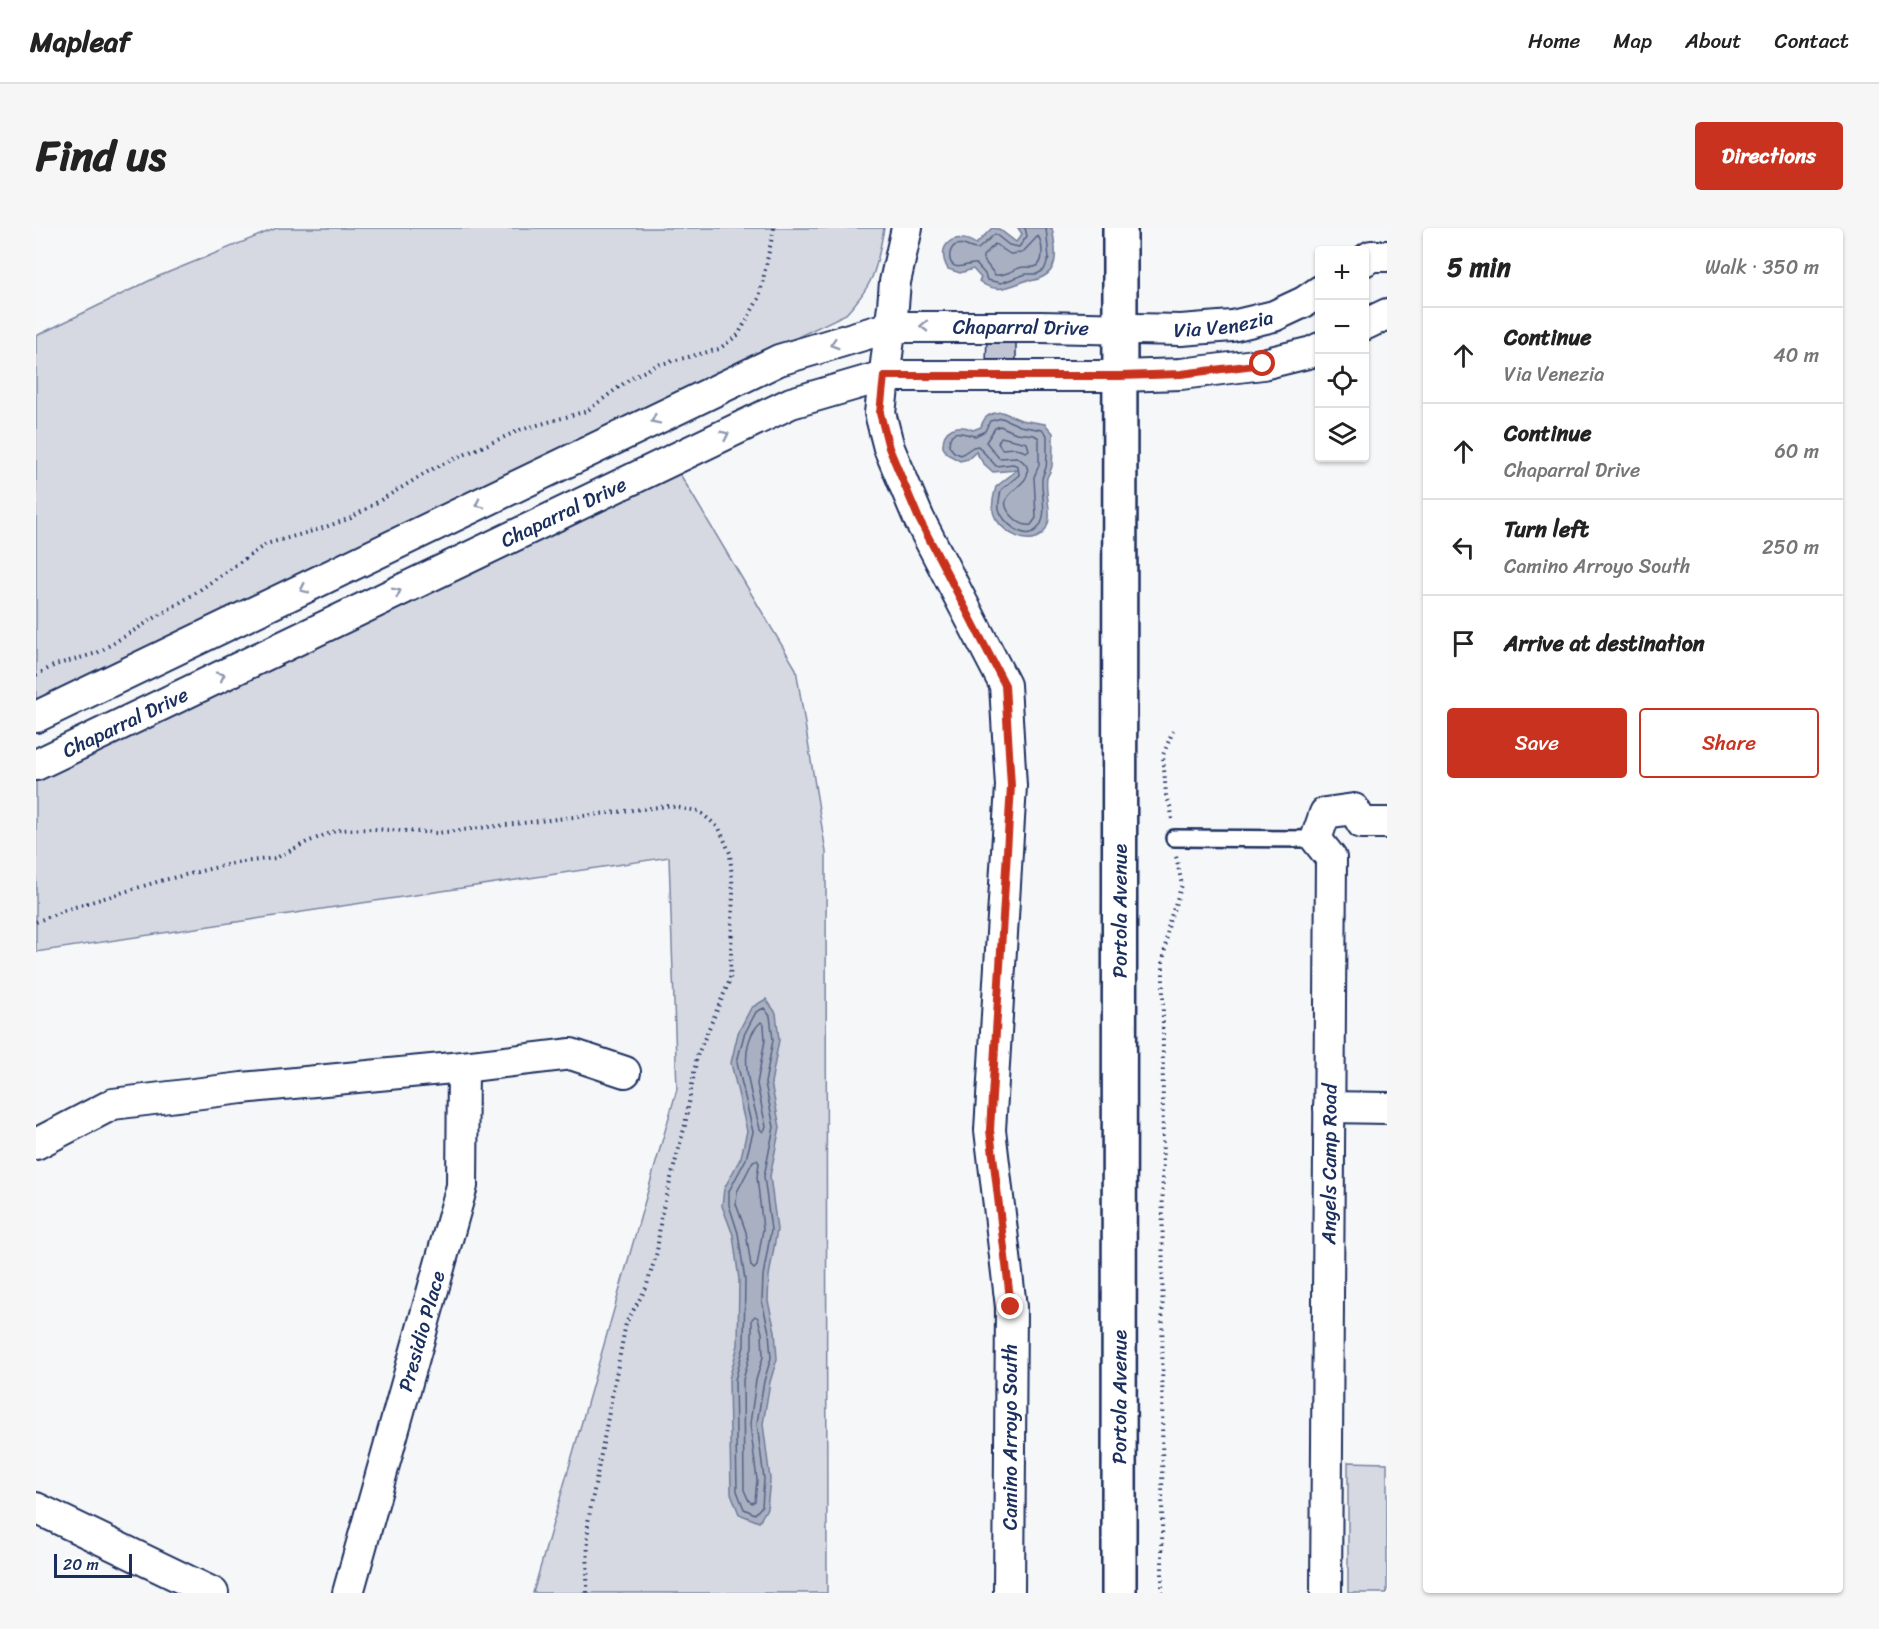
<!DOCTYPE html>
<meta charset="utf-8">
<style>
body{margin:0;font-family:Sriracha,sans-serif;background:#f6f6f6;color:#222}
.controls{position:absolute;right:18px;top:18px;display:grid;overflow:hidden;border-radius:6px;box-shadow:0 2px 4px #0004}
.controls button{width:54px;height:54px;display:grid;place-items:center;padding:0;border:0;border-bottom:2px solid #e0e0e0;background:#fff;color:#222;font:30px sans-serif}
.scale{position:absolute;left:18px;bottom:15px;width:78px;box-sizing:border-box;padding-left:6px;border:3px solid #1b2f5e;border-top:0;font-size:16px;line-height:21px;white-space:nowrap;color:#1b2f5e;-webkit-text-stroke:4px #fff;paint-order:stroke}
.stop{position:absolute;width:18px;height:18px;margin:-14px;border:4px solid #c8321e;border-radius:50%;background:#fff}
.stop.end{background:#c8321e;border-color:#fff;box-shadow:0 2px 6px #0008}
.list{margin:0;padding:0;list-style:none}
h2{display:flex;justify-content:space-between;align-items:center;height:78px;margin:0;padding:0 24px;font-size:26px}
h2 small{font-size:20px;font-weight:400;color:#767676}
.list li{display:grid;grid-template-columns:39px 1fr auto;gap:18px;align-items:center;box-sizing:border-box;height:96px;padding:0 24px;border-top:2px solid #e0e0e0}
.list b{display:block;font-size:22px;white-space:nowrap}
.list p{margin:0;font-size:20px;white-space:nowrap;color:#767676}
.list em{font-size:20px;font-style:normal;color:#767676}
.actions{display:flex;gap:12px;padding:18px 24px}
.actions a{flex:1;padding:14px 0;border:2px solid #c8321e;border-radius:6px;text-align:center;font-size:21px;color:#c8321e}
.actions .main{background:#c8321e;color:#fff}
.icon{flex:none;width:33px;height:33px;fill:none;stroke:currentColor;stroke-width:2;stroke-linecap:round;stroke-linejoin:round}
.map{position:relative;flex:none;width:1351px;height:1365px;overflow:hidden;border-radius:6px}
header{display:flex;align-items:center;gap:36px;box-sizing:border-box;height:84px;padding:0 30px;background:#fff;border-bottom:2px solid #e0e0e0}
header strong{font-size:28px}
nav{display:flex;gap:33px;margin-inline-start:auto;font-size:21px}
.intro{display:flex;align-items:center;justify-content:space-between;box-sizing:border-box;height:144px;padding:0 36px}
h1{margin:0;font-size:42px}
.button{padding:15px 27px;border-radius:6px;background:#c8321e;color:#fff;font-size:21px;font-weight:700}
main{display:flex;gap:36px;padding:0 36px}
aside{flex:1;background:#fff;border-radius:6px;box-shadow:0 2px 4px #0004}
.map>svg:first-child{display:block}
.green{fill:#d6d9e2;stroke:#7884a0;stroke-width:1.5}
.water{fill:#a9b0c1;stroke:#707c99;stroke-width:1.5}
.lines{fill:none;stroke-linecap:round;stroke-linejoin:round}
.shore{stroke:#546386;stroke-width:1.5}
.building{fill:#c0c4d3;stroke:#1b2f5e;stroke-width:1.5}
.service-casing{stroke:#1b2f5e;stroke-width:20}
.minor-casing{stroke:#1b2f5e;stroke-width:34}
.secondary-casing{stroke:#1b2f5e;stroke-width:38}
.path{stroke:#1b2f5e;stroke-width:4;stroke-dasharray:1.5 4.5;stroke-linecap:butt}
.service{stroke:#fff;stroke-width:15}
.minor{stroke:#fff;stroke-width:30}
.secondary{stroke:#fff;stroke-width:33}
.oneway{stroke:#8d97ae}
.route{stroke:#c8321e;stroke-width:8}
.labels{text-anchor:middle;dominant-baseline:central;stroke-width:4.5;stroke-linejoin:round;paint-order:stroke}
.street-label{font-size:20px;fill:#1b2f5e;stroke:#fff}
</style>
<header>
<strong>Mapleaf</strong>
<nav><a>Home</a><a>Map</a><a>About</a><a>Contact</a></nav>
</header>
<div class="intro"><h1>Find us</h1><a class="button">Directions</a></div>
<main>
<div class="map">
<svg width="1351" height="1365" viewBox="0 0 1351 1365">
<rect width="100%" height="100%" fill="#f6f7f9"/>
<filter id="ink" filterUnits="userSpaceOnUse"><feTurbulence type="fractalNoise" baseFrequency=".0167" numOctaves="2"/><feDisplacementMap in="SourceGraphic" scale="12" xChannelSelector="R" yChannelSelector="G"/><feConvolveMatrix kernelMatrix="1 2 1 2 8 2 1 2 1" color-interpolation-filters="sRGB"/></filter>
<g filter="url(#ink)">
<!-- green -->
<g class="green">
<path d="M241,0H848C840,41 840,54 810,86L0,474V108L121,49Z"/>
<path d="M641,241L760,441L790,624L791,1365H497L641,861L633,629L0,724V553Z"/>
<path d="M1312,1234L1351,1235V1365H1312Z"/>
</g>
<!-- water -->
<g class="water">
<path d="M956,0L963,1L980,14L986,6L982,0H1016C1021,25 1025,48 994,53L992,52C974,58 960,67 943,53L945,50L937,41L924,45L912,41C898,17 919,2 940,16Z"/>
<path d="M966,184L985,192L1009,196L1017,205C1017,215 1017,227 1016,237C1016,242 1012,246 1011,250C1008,268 1020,290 1007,305C993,320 969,305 960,291C954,281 957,270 960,259L981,242L957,244L947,235L940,224L932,231L924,233L911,226L907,219C906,200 922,195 937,202L945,199C948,187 955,185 966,184Z"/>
<path d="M730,771L740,785L743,812L735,855L744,899L734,948L741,1002L733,1048L732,1073L739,1103L741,1131L734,1154L727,1196L734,1251L731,1280L723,1294L703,1286L695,1265L693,1151L702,1117L703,1052L697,1007L686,978L688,961L705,929L711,903L695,835L702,805L715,780Z"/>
</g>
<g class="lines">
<!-- shore -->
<g class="shore">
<path d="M989,0L991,8L983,19L973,17L959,6L942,21C933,22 928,13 918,18C914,22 913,26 914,32C918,45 931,35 940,36L949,46L951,52L965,55L990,46H1001L1008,42L1013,30L1010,0"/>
<path d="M1002,8C1006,14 1010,37 998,39C993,40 989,38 983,40C975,43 969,48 959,47L947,31V28L959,16L974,26L986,25Z"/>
<path d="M966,190L984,198L1006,202L1011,207C1011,211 1011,236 1010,239C1009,244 1006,247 1006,252C1005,267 1013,290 1001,301C989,314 966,294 963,281C962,274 964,268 965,262L983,247L982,238L977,236L960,238L942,218L937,219L925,227L918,224L913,218C914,196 927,207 939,208L949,203L954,193Z"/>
<path d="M964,198L980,205L998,207L1003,210V237L998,249L1000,290L995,297C988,298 983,295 978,290C951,265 998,260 991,239C989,234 985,232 981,229L963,230L950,214L959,200Z"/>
<path d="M965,209L991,215L993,222L990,224L979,220L966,221L962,215Z"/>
<path d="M728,780L734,788L737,812L729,855L738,899L728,948L735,1002L727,1048L726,1073L733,1104L735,1130L728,1153L721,1195L728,1251L726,1278L719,1286L708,1281L701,1263L699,1152L708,1118L709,1052L702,1005L693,977V963L710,931L717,904L701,834L708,807L720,784Z"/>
<path d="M725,794L728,797L729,812L721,856L730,899L727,904L724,901C717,871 697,819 725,794Z"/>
<path d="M721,932L723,935L721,949L727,1001L721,1038L718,1041L715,1038L710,1004L700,976L701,964L717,933Z"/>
<path d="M719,1088L722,1090L726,1105L727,1129L720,1152L714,1196L721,1252L719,1273L716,1275L713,1273L708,1262L707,1152L716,1119V1091Z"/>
</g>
</g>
<!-- building -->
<path class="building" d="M951,110H980V135L950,134Z"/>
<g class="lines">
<!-- service casing -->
<g class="service-casing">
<path id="service" d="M1138,610L1280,611"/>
</g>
<!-- minor casing -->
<g class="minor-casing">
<g id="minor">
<path d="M871,0L859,54L857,78L844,185L853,220L883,291L969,457L975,558L954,902L975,1079L973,1365"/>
<path d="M1328,33L1335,28H1351"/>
<path d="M1328,97L1351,86"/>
<path id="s1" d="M0,489L743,132L854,99H1005L1145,102L1196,98L1238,88L1268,74L1284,63"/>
<path id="s2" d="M0,537L755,175L848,148H1084L1145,146L1227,136L1276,124L1284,120"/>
<path d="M1293,879L1351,880"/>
<path d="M0,916L77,876L206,860L427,839L535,826L589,844"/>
<path d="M0,1280L177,1365"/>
<path id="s3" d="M312,1365L426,958L427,839"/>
<path id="s4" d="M1290,1365L1295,630L1280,611L1289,585L1318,581L1326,595H1351"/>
</g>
</g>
<!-- secondary casing -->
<g class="secondary-casing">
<g id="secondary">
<path id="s5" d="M1083,1365L1084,0"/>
</g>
</g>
<!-- path -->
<g class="path">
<path d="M0,447L19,437L61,425L158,366L230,316L284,301L315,290L398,240L484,202L551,183L595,150L621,137L683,121L702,107L723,70L738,0"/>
<path d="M1136,591L1135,581L1130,567L1127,527L1137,503"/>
<path d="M0,694L29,682L124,653L198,635L240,630L271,614L302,602L338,601L401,605L632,578L663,583L683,600L694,625L697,665L694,752L661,828L649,897L625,988L621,1024L610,1060L590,1095L552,1294L551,1365"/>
<path d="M1126,1365L1127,734L1133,694L1146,657L1140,628"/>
</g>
<!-- service -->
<use href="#service" class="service"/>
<!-- minor -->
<use href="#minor" class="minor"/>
<!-- secondary -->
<use href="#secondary" class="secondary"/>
</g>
<!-- one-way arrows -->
<defs><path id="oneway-chevron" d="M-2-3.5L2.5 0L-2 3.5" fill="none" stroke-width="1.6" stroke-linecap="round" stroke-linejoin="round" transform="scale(1.5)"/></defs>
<g class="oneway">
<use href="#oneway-chevron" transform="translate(888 98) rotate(179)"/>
<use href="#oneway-chevron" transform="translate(798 116) rotate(163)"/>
<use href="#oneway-chevron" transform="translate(619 192) rotate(154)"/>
<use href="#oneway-chevron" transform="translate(689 207) rotate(-26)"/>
<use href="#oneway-chevron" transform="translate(443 276) rotate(154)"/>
<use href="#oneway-chevron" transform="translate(268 361) rotate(154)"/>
<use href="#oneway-chevron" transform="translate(361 364) rotate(-26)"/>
<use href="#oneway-chevron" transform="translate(185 448) rotate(-26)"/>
</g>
</g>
<g class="lines" filter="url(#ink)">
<!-- route -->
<path class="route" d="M975,1079L954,902L975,558L969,457L883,291L853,220L844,185L848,148H1084L1145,146L1227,136"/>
</g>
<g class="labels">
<!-- street labels -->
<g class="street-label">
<text stroke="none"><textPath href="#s1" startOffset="1274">Via Venezia</textPath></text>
<text stroke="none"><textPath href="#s1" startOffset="1071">Chaparral Drive</textPath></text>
<text stroke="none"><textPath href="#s2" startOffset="585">Chaparral Drive</textPath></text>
<text stroke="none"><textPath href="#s2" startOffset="99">Chaparral Drive</textPath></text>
<text stroke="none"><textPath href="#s5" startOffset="682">Portola Avenue</textPath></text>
<text stroke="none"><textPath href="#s4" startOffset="429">Angels Camp Road</textPath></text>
<text stroke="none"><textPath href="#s3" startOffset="272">Presidio Place</textPath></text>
<text stroke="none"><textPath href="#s5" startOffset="196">Portola Avenue</textPath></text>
<text transform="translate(974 1209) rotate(-90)">Camino Arroyo South</text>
</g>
</g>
</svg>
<div class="controls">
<button>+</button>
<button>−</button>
<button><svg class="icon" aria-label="locate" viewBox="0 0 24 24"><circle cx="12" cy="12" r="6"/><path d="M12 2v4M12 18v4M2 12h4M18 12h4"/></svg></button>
<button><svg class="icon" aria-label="layers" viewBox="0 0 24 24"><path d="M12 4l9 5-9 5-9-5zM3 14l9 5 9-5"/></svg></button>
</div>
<div class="scale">20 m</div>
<div class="stop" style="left:1227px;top:136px"></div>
<div class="stop end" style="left:975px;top:1079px"></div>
</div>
<aside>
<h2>5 min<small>Walk · 350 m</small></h2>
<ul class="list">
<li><svg class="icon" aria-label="ahead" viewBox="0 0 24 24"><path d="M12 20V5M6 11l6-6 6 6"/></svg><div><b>Continue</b><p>Via Venezia</p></div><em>40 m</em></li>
<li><svg class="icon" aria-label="ahead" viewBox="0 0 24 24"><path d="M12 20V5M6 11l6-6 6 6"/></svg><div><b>Continue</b><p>Chaparral Drive</p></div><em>60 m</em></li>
<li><svg class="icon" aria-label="left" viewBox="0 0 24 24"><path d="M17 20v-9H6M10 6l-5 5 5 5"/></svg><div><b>Turn left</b><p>Camino Arroyo South</p></div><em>250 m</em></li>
<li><svg class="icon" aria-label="arrive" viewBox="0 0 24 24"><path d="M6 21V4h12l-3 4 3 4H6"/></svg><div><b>Arrive at destination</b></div></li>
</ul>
<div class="actions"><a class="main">Save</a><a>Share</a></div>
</aside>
</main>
